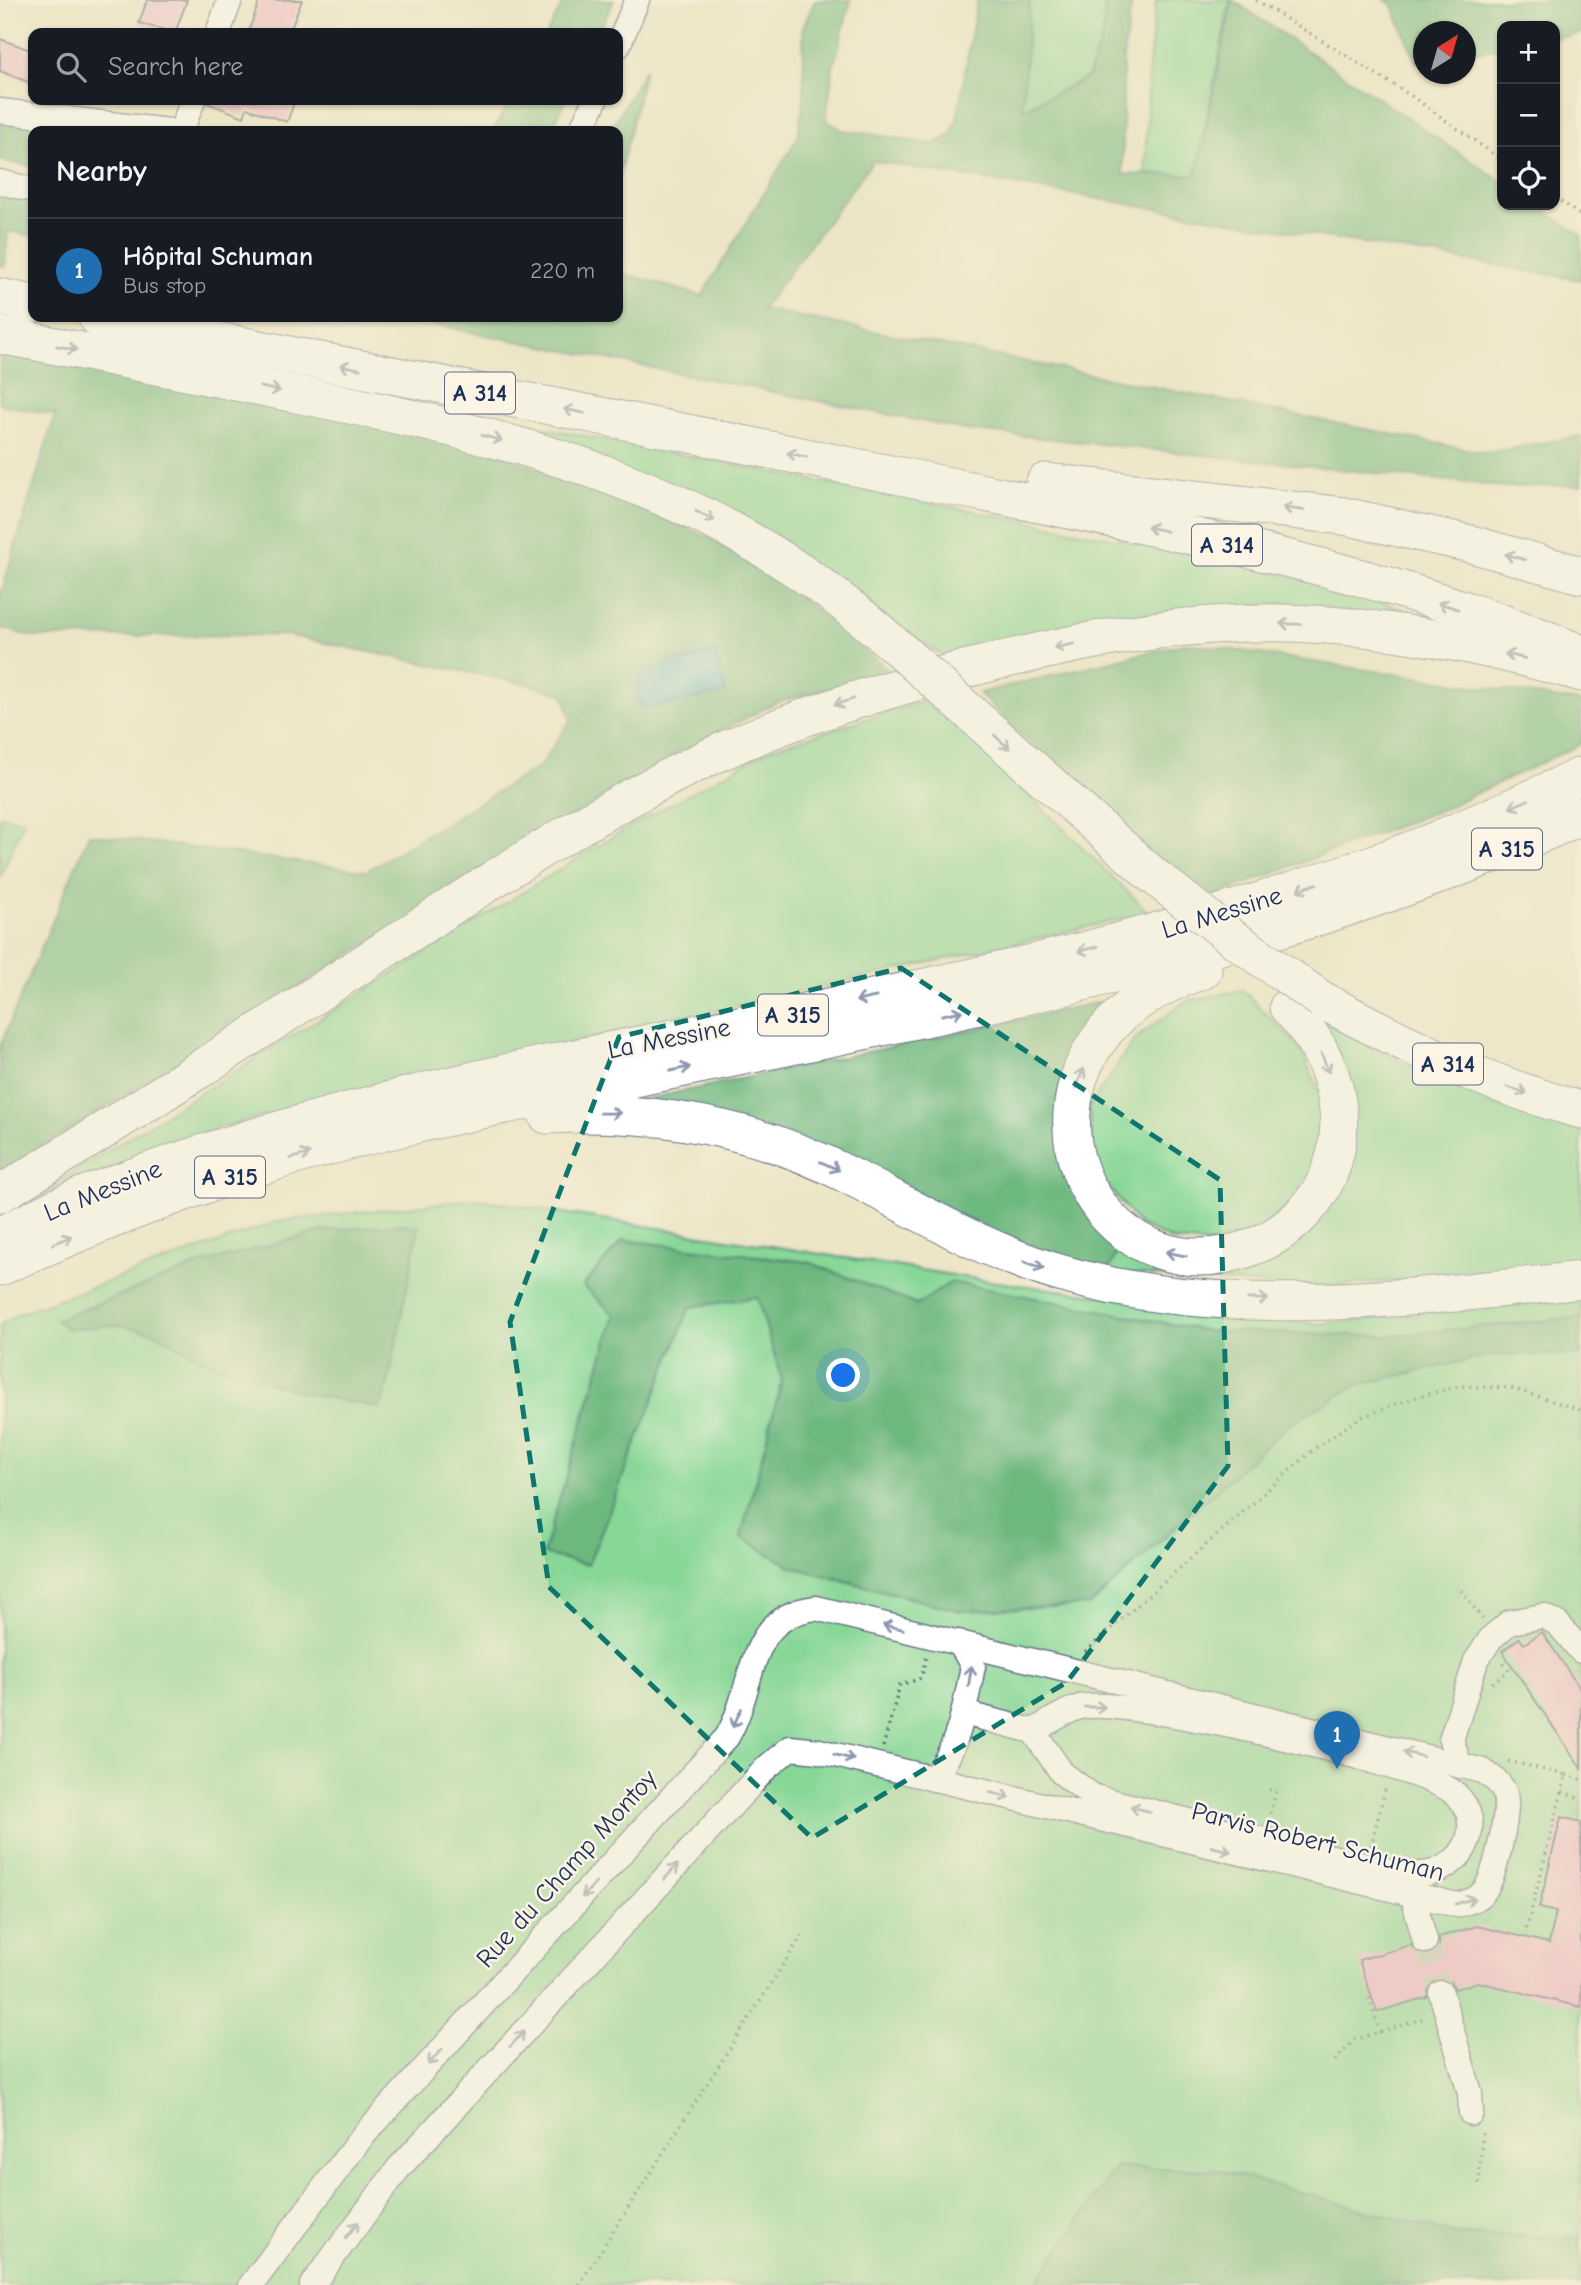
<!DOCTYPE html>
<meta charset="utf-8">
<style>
body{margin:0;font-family:"Comic Neue",sans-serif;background:#242831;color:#f1f3f6}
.controls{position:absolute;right:21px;top:21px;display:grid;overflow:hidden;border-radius:14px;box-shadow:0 2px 5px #0004}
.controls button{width:63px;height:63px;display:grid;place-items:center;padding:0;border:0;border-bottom:2px solid #363941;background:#171b24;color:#f1f3f6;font:35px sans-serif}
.compass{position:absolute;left:1413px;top:21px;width:63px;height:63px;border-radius:50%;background:#171b24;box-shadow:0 2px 5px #0004;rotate:37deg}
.you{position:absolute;left:844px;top:1376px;width:24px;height:24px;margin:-18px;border:5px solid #fff;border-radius:50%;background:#1a73e8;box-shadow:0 0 0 10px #1a73e833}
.badge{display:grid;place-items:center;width:46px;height:46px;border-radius:50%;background:#1f6fb2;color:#fff;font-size:23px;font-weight:700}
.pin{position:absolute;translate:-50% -58px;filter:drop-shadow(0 2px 4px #0008)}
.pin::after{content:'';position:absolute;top:37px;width:24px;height:21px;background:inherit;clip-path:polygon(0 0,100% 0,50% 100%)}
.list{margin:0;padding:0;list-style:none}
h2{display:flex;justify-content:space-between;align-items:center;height:91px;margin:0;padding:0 28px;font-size:30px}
h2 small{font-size:23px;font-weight:400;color:#9ea1a6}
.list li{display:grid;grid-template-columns:46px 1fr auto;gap:21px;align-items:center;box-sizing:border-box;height:105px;padding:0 28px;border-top:2px solid #363941}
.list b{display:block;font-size:26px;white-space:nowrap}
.list p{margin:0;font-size:23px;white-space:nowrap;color:#9ea1a6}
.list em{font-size:23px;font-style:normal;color:#9ea1a6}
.icon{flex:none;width:38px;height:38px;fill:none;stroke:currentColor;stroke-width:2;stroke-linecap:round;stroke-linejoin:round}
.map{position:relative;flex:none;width:1581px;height:2285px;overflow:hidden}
.search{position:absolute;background:#171b24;box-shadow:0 2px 5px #0004;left:28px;top:28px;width:595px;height:77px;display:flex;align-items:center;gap:18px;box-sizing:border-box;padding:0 24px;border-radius:14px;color:#9ea1a6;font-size:26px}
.panel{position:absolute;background:#171b24;box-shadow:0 2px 5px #0004;left:28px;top:126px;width:595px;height:196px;border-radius:14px}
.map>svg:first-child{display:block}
.green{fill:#87d796;stroke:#51837a;stroke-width:2}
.forest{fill:#6db87f;stroke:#44746e;stroke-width:2}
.water{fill:#46afc5;stroke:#306f92;stroke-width:2}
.building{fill:#f0acc6}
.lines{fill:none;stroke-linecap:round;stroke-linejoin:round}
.minor-tunnel{stroke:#c2c1b1;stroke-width:24;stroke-dasharray:24 12;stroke-linecap:butt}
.minor-casing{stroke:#646f82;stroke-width:27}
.highway-casing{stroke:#646f82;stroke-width:39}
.path{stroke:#646f82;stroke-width:3.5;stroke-dasharray:2 5;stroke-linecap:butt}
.minor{stroke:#fff;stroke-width:24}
.highway{stroke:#fff;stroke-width:37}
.highway-bridge-casing{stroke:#646f82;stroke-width:39;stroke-linecap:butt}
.highway-bridge{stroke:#fff;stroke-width:37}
.oneway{stroke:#8d97ae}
.marked{fill:none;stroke:#0f766e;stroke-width:5;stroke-dasharray:14 9;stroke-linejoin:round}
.labels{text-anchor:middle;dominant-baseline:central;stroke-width:5;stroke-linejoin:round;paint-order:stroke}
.shield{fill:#fcf5e5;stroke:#5e6a86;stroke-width:2}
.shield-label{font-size:24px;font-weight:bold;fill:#1b2f5e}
.street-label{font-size:26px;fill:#1b2f5e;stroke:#fcf5e5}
</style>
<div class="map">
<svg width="1581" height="2285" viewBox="0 0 1581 2285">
<rect width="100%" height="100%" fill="#fcf5e5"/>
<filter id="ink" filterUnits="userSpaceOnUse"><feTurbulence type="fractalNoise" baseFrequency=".0143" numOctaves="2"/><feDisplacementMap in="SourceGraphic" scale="14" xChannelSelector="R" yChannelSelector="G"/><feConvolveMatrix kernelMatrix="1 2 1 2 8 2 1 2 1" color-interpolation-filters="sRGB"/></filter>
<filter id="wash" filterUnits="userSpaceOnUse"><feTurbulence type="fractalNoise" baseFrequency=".00686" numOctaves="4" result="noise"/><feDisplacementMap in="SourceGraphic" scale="28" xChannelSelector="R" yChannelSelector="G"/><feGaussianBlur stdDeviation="1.57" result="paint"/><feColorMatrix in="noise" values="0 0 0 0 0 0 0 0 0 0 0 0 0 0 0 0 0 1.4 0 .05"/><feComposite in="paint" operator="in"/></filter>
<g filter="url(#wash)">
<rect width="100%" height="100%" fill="#ece5c6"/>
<!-- green -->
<g class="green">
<path d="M1030,0H1105L1103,36L1087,78L1021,110Z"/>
<path d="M1156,0H1230L1196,175L1145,174L1149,65Z"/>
<path d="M456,411L1236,562L1350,591L1456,628L1280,603L944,657L768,538Z"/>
<path d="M931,699L1149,913L379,1087L219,1128L25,1202L612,837L772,748Z"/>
<path d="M0,816L24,821L0,877Z"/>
<path d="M1243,990L1298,1046L1323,1097L1326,1141L1312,1185L1254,1234L1211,1244L1174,1241L1139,1225L1094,1169L1089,1107L1135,1039L1186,1001Z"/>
<path d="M1312,1014C1394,1058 1490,1112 1581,1130V1267L1303,1288L1107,1272L1121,1245L1208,1269L1344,1171Z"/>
<path d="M477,1199L989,1281L1318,1324L1581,1298V2285H0V1325L20,1313L279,1221Z"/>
</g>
<!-- forest -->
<g class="forest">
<path d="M565,0H614L598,33H547Z"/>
<path d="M815,0H851L833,68L826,120L843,130L934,144L950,136L957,120L977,0H1030L1022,110L1087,78L1103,36L1105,0H1132L1123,58V174L1196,175L1232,0L1502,182V205H1536L1581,235V280L873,161L762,309L1486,453L1581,436V485L1507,487L966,430L395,317H618V272L702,296L798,137L804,97L803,27Z"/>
<path d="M1384,0H1581V33L1555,38V26H1502V47L1466,54V32H1424L1423,61L1416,62L1392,4Z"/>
<path d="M645,69L618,181V131H610Z"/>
<path d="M510,100H566L551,131H493Z"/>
<path d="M0,115L120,131H33V167L0,160Z"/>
<path d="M0,188L33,195V236L8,231L5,266H0Z"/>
<path d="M0,354L468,442L625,501L708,537L785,585L891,672L775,703L660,762L0,1173V1046L89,834L366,871L540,766L571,720L564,695L531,685L286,635L34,637L1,628L0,597L55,415L0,404Z"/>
<path d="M1187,643L1581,702V744L1443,809L1203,900L1124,837L979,693Z"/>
<path d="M1100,1002L1108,1018L1065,1087L1121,1245L1107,1272L633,1102Z"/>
<path d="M401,1224L419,1226L389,1379L380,1408L300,1392L213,1365L155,1333L118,1325L68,1329L56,1320L204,1263L322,1231Z"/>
<path d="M623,1240L809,1262L917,1305L951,1282L1207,1331L1386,1336L1581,1317V1355H1492L1357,1385L1288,1425L1090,1605L960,1611L792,1567L741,1537L782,1380L757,1297L690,1307L588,1565L543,1554L615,1315L583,1286Z"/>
<path d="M1116,2167L1218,2170L1458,2235L1581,2237V2285H1034Z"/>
</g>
<!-- water -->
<path class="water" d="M715,652L726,693L646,708L635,702L642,671Z"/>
<g id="blocks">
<!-- building -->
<g class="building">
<path d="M147,0H187L175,33L139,23Z"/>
<path d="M260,0H302L289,33H259L249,30Z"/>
<path d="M0,39L33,51V84L0,71Z"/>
<path d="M208,100H295L287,122L247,108L244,117L207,103Z"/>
<path d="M1542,1632L1581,1690V1768L1502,1651L1519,1638L1524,1644Z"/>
<path d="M1561,1817L1581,1822V2007L1478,1982L1455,1989L1451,1982L1438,1979L1430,1983L1427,1997L1377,2012L1359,1960L1411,1945L1421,1955H1430L1439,1945V1937L1477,1926L1549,1943L1556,1912L1539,1908Z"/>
</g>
</g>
</g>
<g filter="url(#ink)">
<use href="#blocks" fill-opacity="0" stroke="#646f82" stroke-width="2"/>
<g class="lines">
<!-- minor-tunnel -->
<path class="minor-tunnel" d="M1425,1941L1441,1993"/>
<!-- minor casing -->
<g class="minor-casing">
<g id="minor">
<path d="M218,33L230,0"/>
<path d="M618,46L637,0"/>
<path d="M0,111L168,131"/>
<path d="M181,131L193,100"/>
<path d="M581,131L595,100"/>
<path d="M0,182L33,190"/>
<path d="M963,1713L1033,1731L1062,1773L1094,1797L1367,1866C1387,1870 1409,1877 1429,1873C1471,1864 1486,1814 1450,1790C1408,1762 1127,1696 1080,1707C1064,1711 1047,1724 1033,1731"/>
<path d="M1460,1766L1451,1740L1476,1661L1491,1638L1510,1622L1543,1616L1558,1624L1581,1651"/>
<path d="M933,1779C959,1748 965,1706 973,1666L959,1642"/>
<path d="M1416,1897L1415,1904L1425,1941"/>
<path d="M1441,1993L1470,2093L1471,2113"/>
<path d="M251,2285L361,2138L727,1737C757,1686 744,1616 816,1608L1483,1771C1492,1777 1501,1783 1505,1794C1510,1811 1495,1875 1485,1890C1477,1900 1469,1902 1457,1905L819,1751L790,1748L766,1768L398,2169L312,2285"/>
</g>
</g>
<!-- highway casing -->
<g class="highway-casing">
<g id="highway">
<path d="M0,297L33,304"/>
<path d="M97,317C371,371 646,424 920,480C1140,525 1367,564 1575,651"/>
<path d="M0,335C99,354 198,374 296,394C525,440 719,487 898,648"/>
<path d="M1045,482L1344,516L1471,544L1581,575"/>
<path d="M957,701L1150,873"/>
<path d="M1203,970C1175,980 1147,993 1124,1012C1004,1118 1108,1306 1257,1245C1293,1230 1322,1199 1333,1162C1350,1105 1327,1048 1288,1007"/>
<path d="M1322,1000C1405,1045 1489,1085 1581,1110"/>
<path d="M547,1115C653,1109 753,1126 848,1175C919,1211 985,1252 1063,1274C1226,1321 1414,1298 1581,1280"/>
<path d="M0,1194C129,1116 255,1034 381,952C490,881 600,808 718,753C800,715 885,689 973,667C1051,648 1131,630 1212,625C1335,615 1463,639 1581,673"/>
<path d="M0,1236C30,1221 59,1204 90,1193C374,1083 679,1042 976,976C1122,944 1266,903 1406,852C1465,830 1523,802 1581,776"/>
<path d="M0,1267C83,1230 168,1196 255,1168C383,1127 518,1103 650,1075C965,1010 1287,952 1581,816"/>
</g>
</g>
<!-- path -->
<g class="path">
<path d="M1256,0L1410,95L1502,160"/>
<path d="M1555,197L1581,216"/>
<path d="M1461,1590L1483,1619"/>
<path d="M1085,1652L1314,1449L1359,1418L1413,1398L1461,1386L1511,1388L1581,1410"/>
<path d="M1492,1683L1509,1671L1501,1660"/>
<path d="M883,1747L900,1685C923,1676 920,1687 926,1656"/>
<path d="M1508,1761L1566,1775L1526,1931"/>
<path d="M1566,1775L1581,1779"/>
<path d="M1269,1789L1276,1792L1269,1819"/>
<path d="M1562,1792L1581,1798"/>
<path d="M1371,1846L1386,1786"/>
<path d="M1371,1993L1368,1994L1380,2033"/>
<path d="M1335,2061L1354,2040L1425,2018"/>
<path d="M1479,2184L1483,2130"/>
<path d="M579,2285L802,1935"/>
</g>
<!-- minor -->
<use href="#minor" class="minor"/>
<!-- highway -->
<use href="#highway" class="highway"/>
<!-- highway-bridge casing -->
<g class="highway-bridge-casing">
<g id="highway-bridge">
<path d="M898,648L957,701"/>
<path d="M1150,873L1234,939L1322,1000"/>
</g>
</g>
<!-- highway-bridge -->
<use href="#highway-bridge" class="highway-bridge"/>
</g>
<!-- one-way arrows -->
<defs><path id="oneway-shaft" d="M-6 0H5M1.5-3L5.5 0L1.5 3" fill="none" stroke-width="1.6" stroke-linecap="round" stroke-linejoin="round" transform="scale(1.75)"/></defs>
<g class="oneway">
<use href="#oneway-shaft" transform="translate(67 348) rotate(11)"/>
<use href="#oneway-shaft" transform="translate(350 367) rotate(-169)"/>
<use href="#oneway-shaft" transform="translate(270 389) rotate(11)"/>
<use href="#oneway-shaft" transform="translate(574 411) rotate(-169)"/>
<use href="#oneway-shaft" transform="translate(492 438) rotate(15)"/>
<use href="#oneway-shaft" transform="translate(797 455) rotate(-169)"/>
<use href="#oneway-shaft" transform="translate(1293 509) rotate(-172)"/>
<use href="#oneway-shaft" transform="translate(705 516) rotate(27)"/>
<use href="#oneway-shaft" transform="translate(1157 529) rotate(-167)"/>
<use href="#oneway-shaft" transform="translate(1515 557) rotate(-164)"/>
<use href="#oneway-shaft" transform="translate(1448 606) rotate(-163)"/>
<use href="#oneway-shaft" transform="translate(1290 624) rotate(-178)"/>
<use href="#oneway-shaft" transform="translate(1064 646) rotate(168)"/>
<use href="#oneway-shaft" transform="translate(1515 656) rotate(-167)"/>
<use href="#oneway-shaft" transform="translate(844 702) rotate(162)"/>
<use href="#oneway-shaft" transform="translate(1002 742) rotate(42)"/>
<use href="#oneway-shaft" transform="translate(1519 804) rotate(156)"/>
<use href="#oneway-shaft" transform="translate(1307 887) rotate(161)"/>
<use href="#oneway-shaft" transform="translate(1088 949) rotate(166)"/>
<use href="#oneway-shaft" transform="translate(866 999) rotate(168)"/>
<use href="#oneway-shaft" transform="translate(952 1013) rotate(-12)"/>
<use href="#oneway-shaft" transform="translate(1325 1063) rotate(68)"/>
<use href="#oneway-shaft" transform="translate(680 1069) rotate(-12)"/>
<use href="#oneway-shaft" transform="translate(1080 1078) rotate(-68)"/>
<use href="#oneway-shaft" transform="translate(1517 1090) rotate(18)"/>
<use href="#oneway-shaft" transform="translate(610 1113) rotate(-1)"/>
<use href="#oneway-shaft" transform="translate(300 1156) rotate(-15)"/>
<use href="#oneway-shaft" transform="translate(830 1166) rotate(24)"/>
<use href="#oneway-shaft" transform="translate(62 1240) rotate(-24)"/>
<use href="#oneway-shaft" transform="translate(1176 1254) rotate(-169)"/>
<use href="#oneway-shaft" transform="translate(1034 1265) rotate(18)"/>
<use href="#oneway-shaft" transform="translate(1258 1299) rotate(1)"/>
<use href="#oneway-shaft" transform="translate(893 1627) rotate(-167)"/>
<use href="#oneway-shaft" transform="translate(970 1676) rotate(-81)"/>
<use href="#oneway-shaft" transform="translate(1095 1707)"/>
<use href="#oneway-shaft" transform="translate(737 1718) rotate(115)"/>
<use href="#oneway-shaft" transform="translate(1413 1754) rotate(-166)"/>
<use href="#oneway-shaft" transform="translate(844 1757) rotate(14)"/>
<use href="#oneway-shaft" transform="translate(1000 1795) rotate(14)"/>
<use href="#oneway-shaft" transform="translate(1140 1809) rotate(-166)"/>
<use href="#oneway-shaft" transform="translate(1221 1849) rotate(14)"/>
<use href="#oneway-shaft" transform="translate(671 1872) rotate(-48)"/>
<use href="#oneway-shaft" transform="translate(589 1890) rotate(132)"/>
<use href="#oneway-shaft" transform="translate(1465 1901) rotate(-17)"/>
<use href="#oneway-shaft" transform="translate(517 2039) rotate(-47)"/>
<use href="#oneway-shaft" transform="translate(435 2057) rotate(133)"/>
<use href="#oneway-shaft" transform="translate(352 2230) rotate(-52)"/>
</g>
</g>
<!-- marked area -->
<path d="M0 0H1581V2285H0ZM901,968L1220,1180L1228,1466L1067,1682L812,1838L549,1587L510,1322L619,1037Z" fill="#ece5c6" fill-opacity=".55" fill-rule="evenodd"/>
<path class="marked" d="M901,968L1220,1180L1228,1466L1067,1682L812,1838L549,1587L510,1322L619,1037Z"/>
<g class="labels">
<!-- shield labels -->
<g class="shield">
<rect x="445" y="372.5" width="70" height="41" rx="5"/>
<rect x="1192" y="524.5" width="70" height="41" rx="5"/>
<rect x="1472" y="828.5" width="70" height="41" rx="5"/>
<rect x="758" y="994.5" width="70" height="41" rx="5"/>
<rect x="1413" y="1043.5" width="70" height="41" rx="5"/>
<rect x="195" y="1156.5" width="70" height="41" rx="5"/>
</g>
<g class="shield-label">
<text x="480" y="393">A 314</text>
<text x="1227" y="545">A 314</text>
<text x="1507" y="849">A 315</text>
<text x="793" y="1015">A 315</text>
<text x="1448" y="1064">A 314</text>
<text x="230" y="1177">A 315</text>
</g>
<!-- street labels -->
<g class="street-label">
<text transform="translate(1222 913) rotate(-17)">La Messine</text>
<text transform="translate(669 1039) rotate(-11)">La Messine</text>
<text transform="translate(103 1191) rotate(-22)">La Messine</text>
<text transform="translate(1318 1842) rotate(14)">Parvis Robert Schuman</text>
<text transform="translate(567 1869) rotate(-48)">Rue du Champ Montoy</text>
</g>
</g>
</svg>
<div class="controls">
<button>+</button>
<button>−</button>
<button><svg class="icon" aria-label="locate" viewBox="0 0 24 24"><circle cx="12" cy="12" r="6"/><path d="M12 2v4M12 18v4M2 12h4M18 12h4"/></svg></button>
</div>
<svg class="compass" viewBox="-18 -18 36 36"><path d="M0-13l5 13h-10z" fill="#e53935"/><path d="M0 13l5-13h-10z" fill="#9ea1a6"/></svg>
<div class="you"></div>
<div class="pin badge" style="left:1337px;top:1769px">1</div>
<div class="search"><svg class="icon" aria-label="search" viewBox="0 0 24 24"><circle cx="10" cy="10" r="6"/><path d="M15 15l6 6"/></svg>Search here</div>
<section class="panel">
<h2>Nearby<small></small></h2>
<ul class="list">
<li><span class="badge">1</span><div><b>Hôpital Schuman</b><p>Bus stop</p></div><em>220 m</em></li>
</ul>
</section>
</div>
